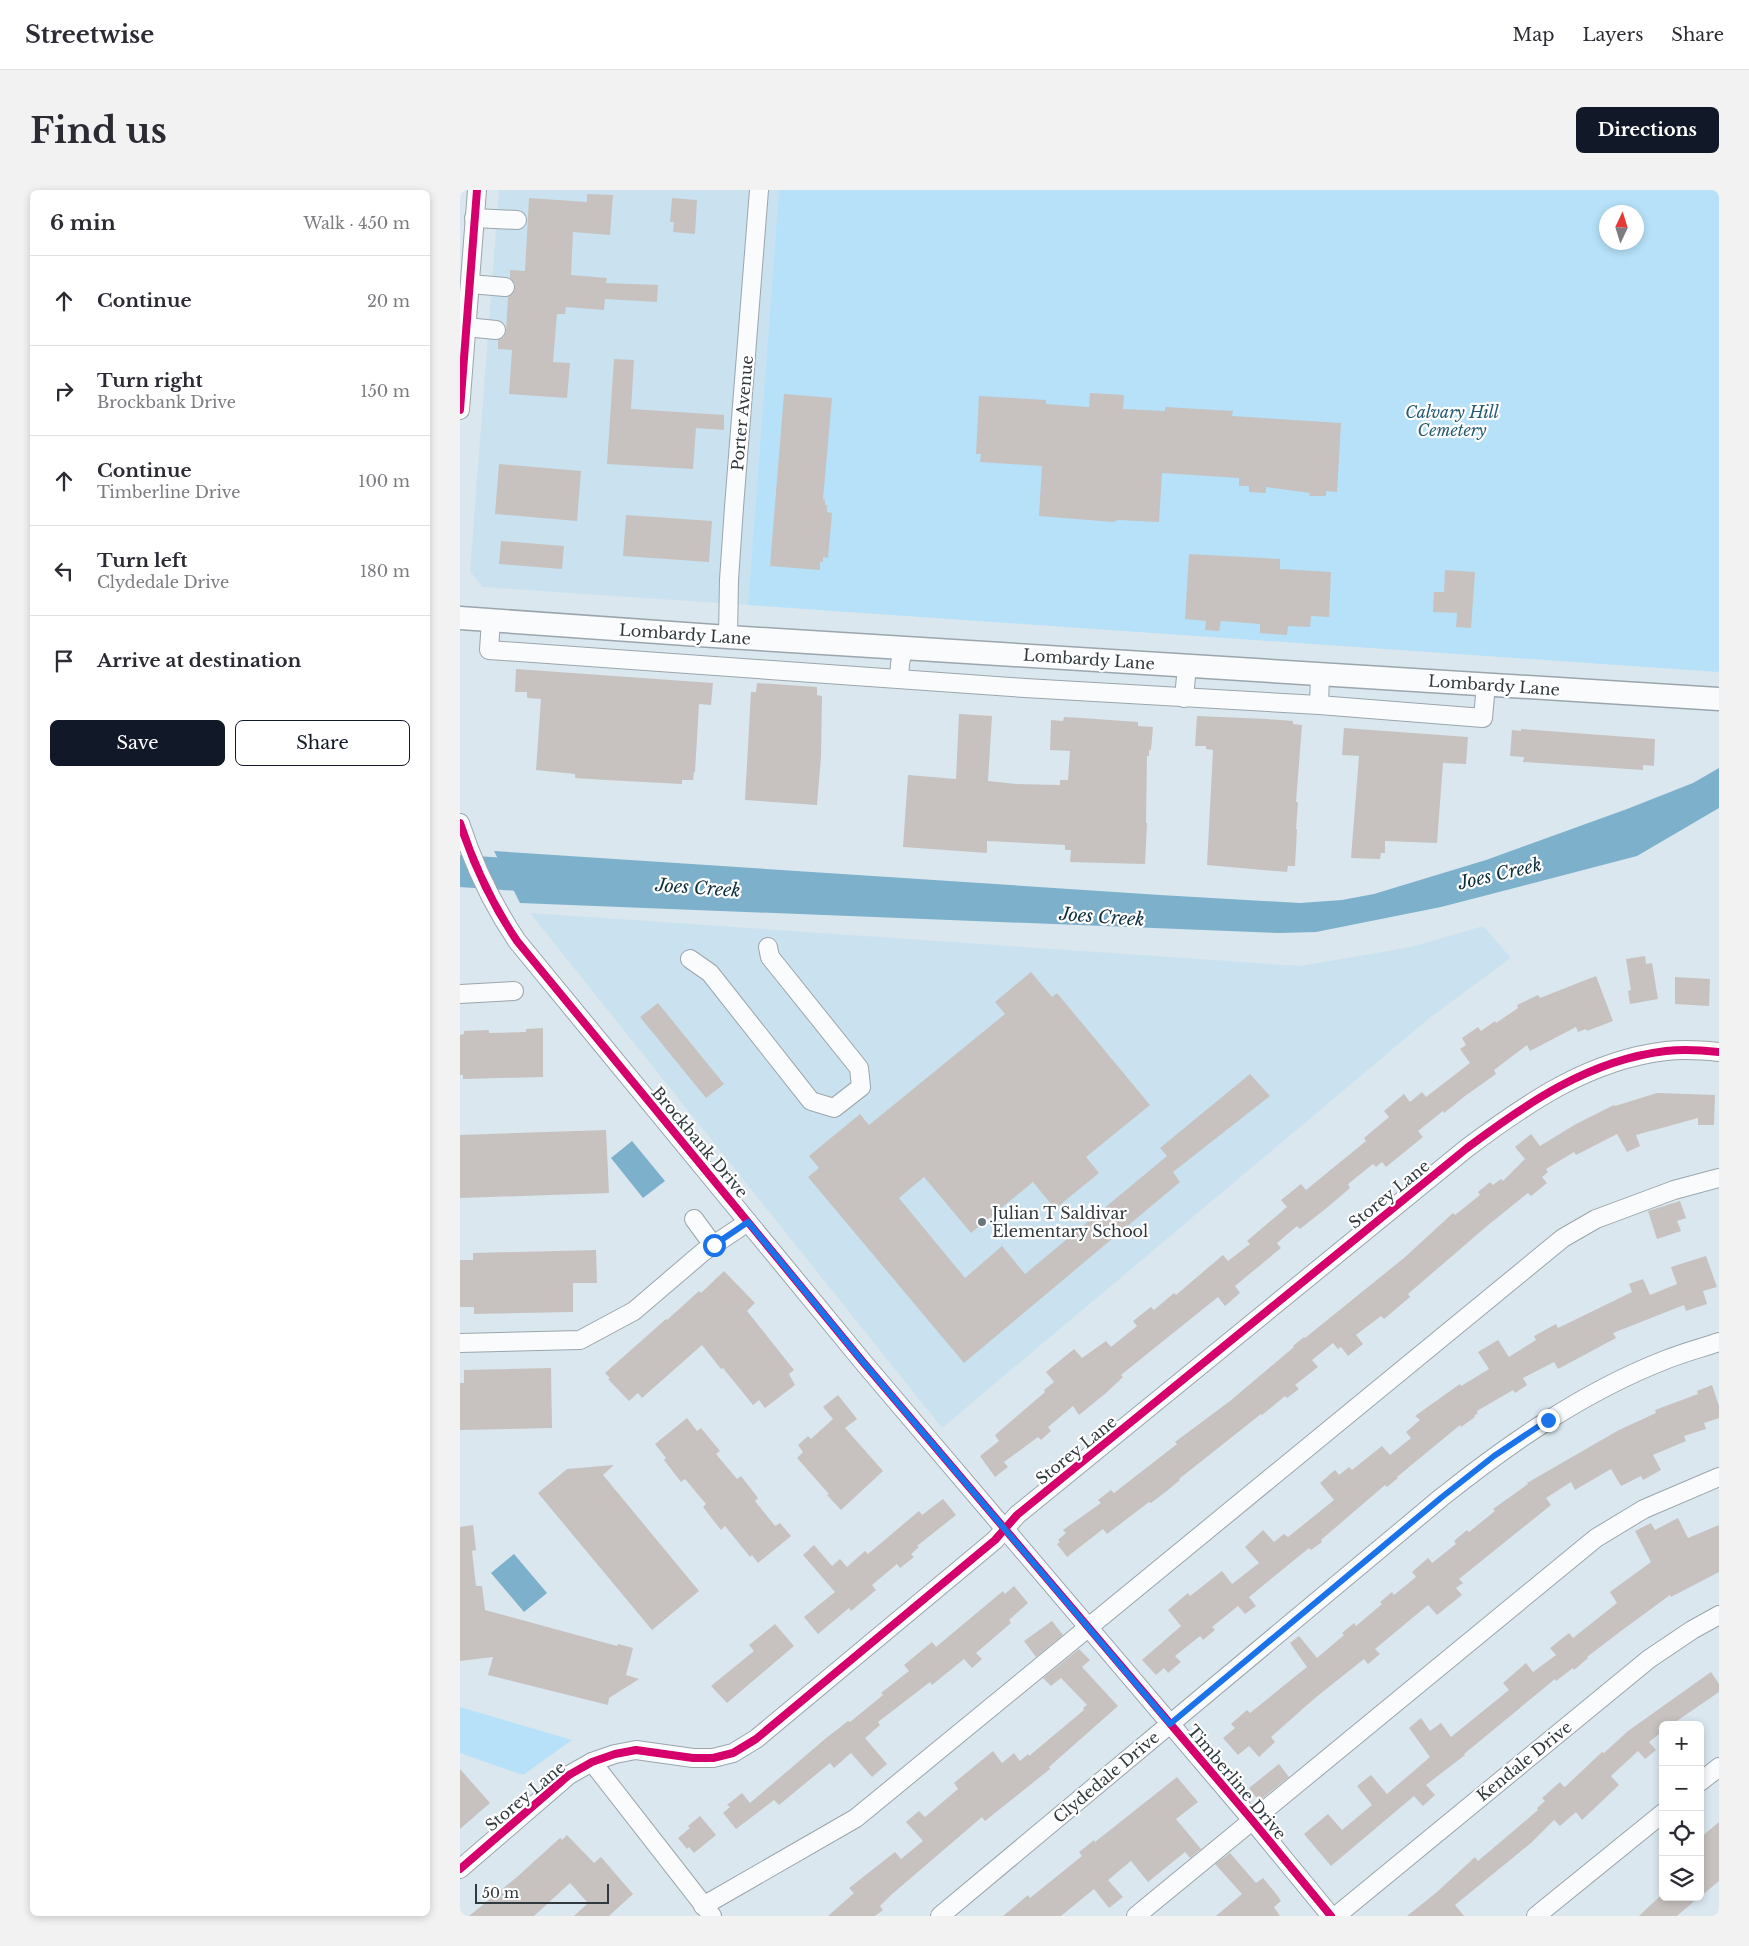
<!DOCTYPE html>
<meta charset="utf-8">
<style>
body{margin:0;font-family:"Libre Baskerville",serif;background:#f2f2f3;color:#2b2b33}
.controls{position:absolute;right:15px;bottom:15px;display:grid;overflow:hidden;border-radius:8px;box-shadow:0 2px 8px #0003}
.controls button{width:45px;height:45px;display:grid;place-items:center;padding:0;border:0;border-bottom:1px solid #e1e1e2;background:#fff;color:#2b2b33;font:25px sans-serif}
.compass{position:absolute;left:1139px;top:15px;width:45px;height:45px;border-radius:50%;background:#fff;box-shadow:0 2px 8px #0003;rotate:4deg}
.scale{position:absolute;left:15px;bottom:12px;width:134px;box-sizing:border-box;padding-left:5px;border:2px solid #2f393e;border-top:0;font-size:14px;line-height:18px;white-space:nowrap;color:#2f393e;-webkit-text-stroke:4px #fff;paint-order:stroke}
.stop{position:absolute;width:15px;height:15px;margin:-11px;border:4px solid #1a73e8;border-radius:50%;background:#fff}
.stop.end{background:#1a73e8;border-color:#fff;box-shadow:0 1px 5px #0008}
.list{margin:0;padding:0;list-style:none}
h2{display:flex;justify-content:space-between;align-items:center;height:65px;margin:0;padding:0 20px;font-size:21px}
h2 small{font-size:16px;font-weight:400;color:#7c7c81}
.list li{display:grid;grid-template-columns:32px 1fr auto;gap:15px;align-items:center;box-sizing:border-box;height:90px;padding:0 20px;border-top:1px solid #e1e1e2}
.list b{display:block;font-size:19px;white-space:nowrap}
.list p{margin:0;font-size:16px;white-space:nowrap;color:#7c7c81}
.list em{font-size:16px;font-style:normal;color:#7c7c81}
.actions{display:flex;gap:10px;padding:15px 20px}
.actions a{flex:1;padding:11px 0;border:1px solid #111827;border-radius:8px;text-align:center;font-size:18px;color:#111827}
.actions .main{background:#111827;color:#fff}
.icon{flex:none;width:28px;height:28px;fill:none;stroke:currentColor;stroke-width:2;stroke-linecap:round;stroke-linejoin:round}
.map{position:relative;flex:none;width:1259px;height:1726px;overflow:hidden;border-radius:8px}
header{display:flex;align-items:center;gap:30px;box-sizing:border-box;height:70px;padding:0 25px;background:#fff;border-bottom:1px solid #e1e1e2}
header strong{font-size:24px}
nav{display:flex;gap:28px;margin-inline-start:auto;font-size:18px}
.intro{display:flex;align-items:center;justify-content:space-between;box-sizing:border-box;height:120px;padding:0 30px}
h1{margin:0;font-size:35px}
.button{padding:12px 22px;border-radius:8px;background:#111827;color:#fff;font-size:18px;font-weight:700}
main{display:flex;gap:30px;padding:0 30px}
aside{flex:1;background:#fff;border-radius:8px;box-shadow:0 2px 8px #0003}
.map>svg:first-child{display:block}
.built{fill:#cae2ef}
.green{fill:#b6e1f8;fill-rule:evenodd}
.water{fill:#7db0cb}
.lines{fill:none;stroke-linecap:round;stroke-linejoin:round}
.river{stroke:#7db0cb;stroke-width:32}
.building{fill:#c7c2bf}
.minor-casing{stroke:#9ba5ab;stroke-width:20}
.major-casing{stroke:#9ba5ab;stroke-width:25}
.minor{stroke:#f9fbfd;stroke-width:18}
.major{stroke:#f9fbfd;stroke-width:22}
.cycleway-casing{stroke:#fff;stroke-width:11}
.cycleway{stroke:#d6006c;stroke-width:8}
.route{stroke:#1a73e8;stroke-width:6}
.poi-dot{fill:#6b767c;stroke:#fff;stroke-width:2}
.labels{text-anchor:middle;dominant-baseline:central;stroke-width:4.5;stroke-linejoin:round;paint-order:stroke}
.park-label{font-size:16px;font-style:italic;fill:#255a73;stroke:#fff}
.street-label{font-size:16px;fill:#2f393e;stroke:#fff}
.poi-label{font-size:16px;fill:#2f393e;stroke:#fff;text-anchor:start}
.water-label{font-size:18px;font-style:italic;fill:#0e2f3e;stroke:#fff}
</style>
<header>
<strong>Streetwise</strong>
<nav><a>Map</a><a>Layers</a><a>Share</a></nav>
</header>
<div class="intro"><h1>Find us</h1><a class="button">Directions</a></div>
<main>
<aside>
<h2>6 min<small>Walk · 450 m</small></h2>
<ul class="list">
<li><svg class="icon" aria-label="ahead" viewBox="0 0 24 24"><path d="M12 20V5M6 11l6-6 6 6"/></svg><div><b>Continue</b></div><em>20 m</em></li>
<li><svg class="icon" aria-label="right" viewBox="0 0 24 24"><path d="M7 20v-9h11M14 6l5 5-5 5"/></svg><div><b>Turn right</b><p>Brockbank Drive</p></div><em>150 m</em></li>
<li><svg class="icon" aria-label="ahead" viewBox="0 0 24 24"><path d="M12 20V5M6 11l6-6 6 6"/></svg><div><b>Continue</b><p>Timberline Drive</p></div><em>100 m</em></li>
<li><svg class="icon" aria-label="left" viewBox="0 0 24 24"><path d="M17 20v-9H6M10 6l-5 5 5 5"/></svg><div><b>Turn left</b><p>Clydedale Drive</p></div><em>180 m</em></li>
<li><svg class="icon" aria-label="arrive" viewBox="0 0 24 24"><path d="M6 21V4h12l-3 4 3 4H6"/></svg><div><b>Arrive at destination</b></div></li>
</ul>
<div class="actions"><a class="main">Save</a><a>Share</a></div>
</aside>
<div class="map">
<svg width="1259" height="1726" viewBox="0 0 1259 1726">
<rect width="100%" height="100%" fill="#dae7ef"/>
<!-- built -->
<g class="built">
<path d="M39,0H319L288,415L22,397L10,381Z"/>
<path d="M70,723L840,776L951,757L1023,736L1051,768L972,826L482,1238Z"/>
</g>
<!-- green -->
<g class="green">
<path d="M319,0H1259V482L288,415ZM1146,22H1176V52H1146Z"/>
<path d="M0,1517L112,1550L63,1585L0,1563Z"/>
</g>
<!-- water -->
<g class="water">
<path d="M1259,578V618L1177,666L981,717L856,742L819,743L60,713L34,661L700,705L840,713L882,710L914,704L1026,670L1167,619L1233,593Z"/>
<path d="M172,951L205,991L183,1008L151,968Z"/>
<path d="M54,1364L87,1403L64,1422L31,1383Z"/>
</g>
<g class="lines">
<!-- river -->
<path class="river" d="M0,681L89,687"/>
</g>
<!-- building -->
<g class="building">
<path d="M127,4L153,5L150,45L113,42L111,85L147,88L146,93L198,95L197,112L145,109L144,120L106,117L105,124H97L93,172L110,173L107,208L49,204L52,160L38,159V150L44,147L46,142L48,107L53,103L55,98L54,92L50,88V80L65,81L69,8L127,12Z"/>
<path d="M212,8L237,10L235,44L213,42L214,32H210Z"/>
<path d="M154,169L174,170L171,219L264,225V240L236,238L233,279L147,274Z"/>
<path d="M630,203L664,205L663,219L705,221V217L773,221L772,226L881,233L877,302L866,301V306H849L850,303L806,297V303L789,302V296H779V288L702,283L699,332L658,330L653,332L579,326L582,276L520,272L521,264H516L519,206L586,210V214L629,217Z"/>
<path d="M324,204L372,208L363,309L365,310V315H367V322L372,323L368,368L363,367V372H360V380L310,376Z"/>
<path d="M39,274L121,281L117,331L35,324Z"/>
<path d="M166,325L252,331L249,372L163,366Z"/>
<path d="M41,351L104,356L102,379L39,374Z"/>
<path d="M729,364L820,369V379L871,382L869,427L851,426L850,437L828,436L827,445L800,443V434L761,431L759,441L745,440L746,431L725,429Z"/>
<path d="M985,380L1015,382L1011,438L996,437L997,423L973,422L974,402H984Z"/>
<path d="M56,479L253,493L251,515L239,514L235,582H234L233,590H222V594L146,590L115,588V584L76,580L81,509L67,508V502H55Z"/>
<path d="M297,493L357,497V505L362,506L361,567L357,615L285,610L291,502H296Z"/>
<path d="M499,524L532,526L528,591L556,594L600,595V590H608L610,561L590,560L591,530L603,531L604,527L622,528L678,532V536L693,537L691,560H689V566H687L686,633H687L685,674L610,672L611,660H605V655L527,651V663L443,657L448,585L496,589Z"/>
<path d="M737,526L807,529L833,531V534L842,535L836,612H838L836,639H837L835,676H828L827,682L747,675L753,560L746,559V556H735Z"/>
<path d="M884,538L1008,547L1006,574L983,573L977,653L925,651V663H921L920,669L891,668L899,566L882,565Z"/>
<path d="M1061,539L1195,549L1194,576L1183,575V580L1063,572L1064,567L1050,566L1052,540L1061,541Z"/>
<path d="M1185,766L1186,774L1192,773L1198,809L1170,814L1168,801L1171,800L1166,769Z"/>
<path d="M571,782L592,807L597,803L690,915L626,967L639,983L595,1019L573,992L511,1043L464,987L439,1008L505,1088L542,1056L565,1084L707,966L700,958L790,884L810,906L713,982L720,992L504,1173L348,987L359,978L349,966L400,924L409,935L545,824L535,812Z"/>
<path d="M1136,786L1153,831L1127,841L1126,839L1118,842L1116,837L1070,861L1067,855L1034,880L1036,884L1005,906L984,923L983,921L958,941L963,947L926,977L922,972L916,977L913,974L888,994L890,998L869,1016L840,1039L837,1036L817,1053L821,1058L775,1096L780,1103L765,1116L758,1107L687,1164L661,1185L663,1187L646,1203L619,1225L613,1216L588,1237L591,1241L581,1250L578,1247L544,1272L548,1277L535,1287L520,1266L539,1251L535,1245L585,1202L584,1200L594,1192L586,1182L614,1159L622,1168L646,1151L651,1157L677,1136L673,1131L691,1117L694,1120L714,1103L716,1105L763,1065L768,1071L790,1054L787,1051L827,1017L821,1010L841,994L846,1000L906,951L904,948L929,927L924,921L944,904L950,912L962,902L966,907L1010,873L1000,859L1006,855L1002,848L1018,837L1021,841L1035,831L1036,833L1058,818L1057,815L1078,805L1080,808Z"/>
<path d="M1215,787L1250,789L1249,816L1215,814Z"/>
<path d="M198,813L264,894L246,908L180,827Z"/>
<path d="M83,838V887L3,889V885H0V845L4,844V841L29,840V843L66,842V839Z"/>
<path d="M1197,903L1255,905L1254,935H1238V928L1176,945L1180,956L1167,962L1157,944L1116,965L1114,962L1086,979L1088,982L1082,987L1087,993L1071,1006L1068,1003L1027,1036L948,1104L950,1107L924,1129L921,1126L896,1145L903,1154L888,1166L881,1157L878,1159L873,1153L852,1170L858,1177L835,1195L839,1199L827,1208L825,1206L802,1225L801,1224L719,1289L720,1290L708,1300L691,1313L689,1312L647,1344L643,1339L607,1367L597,1354L600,1352L598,1350L606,1343L603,1340L641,1313L638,1310L651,1300L654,1303L717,1254L715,1252L770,1211L834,1157L833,1156L844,1147L845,1148L944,1068L993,1023L995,1025L1020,1005L1018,1002L1030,992L1033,995L1041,989L1043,991L1065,969L1055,957L1071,944L1080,956L1116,934L1154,915L1155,916Z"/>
<path d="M146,940L149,1003L0,1008V945Z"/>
<path d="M1220,1011L1226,1028L1217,1031L1221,1041L1197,1049L1188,1021Z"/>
<path d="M136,1060L137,1093H113V1122L14,1124V1117H0V1070H13V1063Z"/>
<path d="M1246,1066L1257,1097L1243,1101L1247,1114L1226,1121L1224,1115L1153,1143L1156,1148L1098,1179L1094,1172L1063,1188L1067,1195L1055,1203L1053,1200L1017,1221L1018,1223L1014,1226L1015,1227L1001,1237L1000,1235L937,1287L938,1288L927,1297L925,1295L861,1350L862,1352L851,1360L849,1358L789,1407L796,1416L785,1424L778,1416L752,1437L755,1440L743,1450L740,1446L715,1466L721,1472L708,1483L704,1478L696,1485L682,1470L721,1436L708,1420L728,1403L730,1406L762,1381L772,1394L799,1373L785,1357L803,1340L814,1352L824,1344L828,1347L874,1310L860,1293L875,1280L879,1285L889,1277L892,1280L922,1256L930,1265L951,1248L946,1242L960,1230L955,1226L1000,1194L1001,1196L1029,1179L1018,1162L1038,1150L1049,1167L1076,1150L1074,1146L1096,1134L1098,1138L1172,1102L1169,1094L1183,1089L1190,1105L1217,1094L1211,1077Z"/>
<path d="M264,1081L295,1113L287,1121L334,1180L329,1184L335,1195L305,1218L299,1210L293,1215L263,1178L261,1179L242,1155L182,1208L178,1203L169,1211L148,1189L150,1188L145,1183L206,1129L207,1130L239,1101L241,1103Z"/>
<path d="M91,1178L92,1238L0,1240V1193H4V1180Z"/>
<path d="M1252,1195L1259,1216V1228L1244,1233L1246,1239L1224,1246L1226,1251L1193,1265L1201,1280L1183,1290L1181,1286L1161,1296L1151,1279L1115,1300L1111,1292L1086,1308L1091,1315L999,1389L1003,1393L996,1398L1002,1405L977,1425L968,1415L915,1459L920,1464L908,1474L904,1469L855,1508L811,1547L815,1552L799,1567L789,1556L778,1565L763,1548L775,1538L771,1534L787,1520L790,1523L847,1477L830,1453L839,1446L857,1468L884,1445L882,1443L894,1433L896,1436L922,1414L920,1412L932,1402L934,1405L956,1387L952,1382L968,1368L972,1373L996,1354L994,1351L1007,1340L1009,1342L1035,1321L1033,1319L1068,1294L1067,1293L1159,1240L1196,1223L1195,1220L1238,1204L1237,1201Z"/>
<path d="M378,1205L397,1229L385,1238L423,1281L381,1320L367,1305L369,1304L337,1268L343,1262L338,1255L348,1246L351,1249L373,1229L363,1217Z"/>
<path d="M227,1228L237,1241L241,1238L260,1261L256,1264L277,1289L281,1286L298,1308L295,1311L315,1336L320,1333L331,1346L298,1373L292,1365L290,1367L265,1336L261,1340L243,1317L246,1314L225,1289L221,1292L204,1270L206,1268L195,1254Z"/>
<path d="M154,1275L143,1285L239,1401L192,1440L78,1303L107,1279Z"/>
<path d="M483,1309L496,1325L457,1356L459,1357L451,1364L454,1367L440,1378L437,1374L412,1395L416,1400L391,1421L389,1418L358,1444L344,1427L375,1402L343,1365L354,1355L372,1376L380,1369L387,1377L405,1361L408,1364L459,1321L462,1325Z"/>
<path d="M1218,1328L1228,1348L1259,1335V1382L1211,1407L1210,1405L1161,1441L1127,1467L1128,1468L1114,1480L1113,1478L1096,1491L1095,1489L1004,1564L1005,1565L966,1595L975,1605L963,1616L954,1606L871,1676L844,1644L868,1624L882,1640L912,1615L897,1596L911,1585L927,1604L970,1567L949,1538L961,1528L970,1541L981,1533L991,1547L1049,1500L1043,1493L1066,1473L1073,1482L1096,1465L1090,1458L1109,1443L1113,1448L1157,1413L1150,1402L1191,1372L1175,1341L1191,1333L1195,1340Z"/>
<path d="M13,1335L16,1360L12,1361L16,1396H22L25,1420L157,1456L158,1454L173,1458L166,1485L179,1489L149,1508L148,1515L28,1485L33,1467L0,1471V1337Z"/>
<path d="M554,1396L568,1413L549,1430L551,1433L516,1463L522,1469L512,1478L504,1469L472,1495L470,1492L418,1532L420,1535L405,1548L427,1574L412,1587L391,1563L374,1578L370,1573L319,1615L314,1610L276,1639L263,1623L270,1617L267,1615L282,1603L290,1613L365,1549L388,1531L390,1532L423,1505L421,1503L449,1481L444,1475L472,1452L476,1457L543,1401L545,1404Z"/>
<path d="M592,1431L603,1445L576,1467L564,1451Z"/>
<path d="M315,1434L334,1456L267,1513L251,1496L294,1461L289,1455Z"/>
<path d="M619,1459L630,1470L622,1477L658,1516L589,1577L590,1579L525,1631L522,1627L431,1705L420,1716L423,1720L415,1726H368L394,1703L389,1698L435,1662L441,1669L463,1651L446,1632L459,1621L465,1627L498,1599L494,1593L533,1561L542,1573L554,1563L560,1571L568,1564L569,1566L624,1520L623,1518L627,1515L601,1488L591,1496L583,1488Z"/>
<path d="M1251,1482L1259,1494V1502L1211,1535H1203V1541L1189,1552L1196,1560L1185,1569L1178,1561L1151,1586L1159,1595L1122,1630L1116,1622L1100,1636L1094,1630L1071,1653L995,1715L1004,1726H947L977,1702L1015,1667L1018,1671L1078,1620L1077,1618L1085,1611L1082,1608L1100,1592L1104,1597L1106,1596L1142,1562L1144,1563L1168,1541Z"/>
<path d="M819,1574L829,1587L799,1611L789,1598Z"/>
<path d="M0,1579L30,1613L0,1639Z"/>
<path d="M717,1587L738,1612L716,1629L741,1659L730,1668L725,1662L688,1692L671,1671L648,1690L663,1707L649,1718L634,1699L601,1726H543L568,1705L570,1708L622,1666L619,1662L634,1650L635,1652Z"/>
<path d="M240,1626L256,1645L234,1663L229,1657L227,1659L218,1648L230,1638L228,1636Z"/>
<path d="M1259,1632V1691L1240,1707V1648Z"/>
<path d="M107,1645L134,1673L141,1667L173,1704L149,1726H114L128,1713L110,1693L74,1726H9L57,1687L100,1648L102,1650Z"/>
<path d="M770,1663L796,1693L803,1688L817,1705L821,1711L814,1717L820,1726H756L782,1704L755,1674Z"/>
<path d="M1199,1707H1239L1217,1726H1179Z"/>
</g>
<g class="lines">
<!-- minor casing -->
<g class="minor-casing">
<g id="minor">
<path d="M14,28L57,30"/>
<path d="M10,94L45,97"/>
<path d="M6,137L36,140"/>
<path d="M0,220L17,0"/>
<path d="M31,430L29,460L565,498L859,515L1023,528L1026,494"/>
<path d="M268,447L269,390L274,317L299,0"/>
<path d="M439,489L440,474L443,458"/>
<path d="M724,508L727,476"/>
<path d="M859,515L860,484"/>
<path d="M0,633C14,676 32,714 57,751L403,1172L792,1630L871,1726"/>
<path d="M230,769L250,783L351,911L374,918L401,897L399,878L310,767L308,757"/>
<path d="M0,804L54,801"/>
<path d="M234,1029L253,1055"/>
<path d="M0,1153L120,1150L174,1121L243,1062L288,1032"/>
<path d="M132,1572L252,1726"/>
<path d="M1240,1592L1259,1577"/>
<path d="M0,1679L109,1585L132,1572L155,1564L176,1560L233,1568H253L273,1563L296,1549L535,1350L557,1325L1007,958C1067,913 1129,870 1206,861C1223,859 1241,860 1259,862"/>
<path d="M243,1716L396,1628L1103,1048L1136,1029L1214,1000L1259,988"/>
<path d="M480,1726L982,1307C1050,1253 1123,1202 1205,1170C1222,1163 1241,1158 1259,1152"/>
<path d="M676,1726L1136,1348L1184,1319L1259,1287"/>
<path d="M876,1726L1189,1469L1232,1440L1259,1425"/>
<path d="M1076,1726L1203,1623"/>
</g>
</g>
<!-- major casing -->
<g class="major-casing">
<path id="major" d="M0,428L268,447L1259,509"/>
</g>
<!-- minor -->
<use href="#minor" class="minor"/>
<!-- major -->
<use href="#major" class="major"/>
<!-- cycleway casing -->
<g class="cycleway-casing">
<g id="cycleway">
<path d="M0,220L17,0"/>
<path d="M0,633C14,676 32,714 57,751L403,1172L792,1630L871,1726"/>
<path d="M0,1679L109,1585L132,1572L155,1564L176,1560L233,1568H253L273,1563L296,1549L535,1350L557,1325L1007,958C1067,913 1129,870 1206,861C1223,859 1241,860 1259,862"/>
</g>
</g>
<!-- cycleway -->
<use href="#cycleway" class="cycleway"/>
</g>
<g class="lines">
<!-- route -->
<path class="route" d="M254,1055L288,1032L403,1172L710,1534L982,1307L1034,1266L1088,1230"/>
</g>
<!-- markers -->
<circle class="poi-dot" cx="522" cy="1032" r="5"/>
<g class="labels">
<!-- park labels -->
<g class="park-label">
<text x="992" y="222">Calvary Hill<tspan x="992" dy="18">Cemetery</tspan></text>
</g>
<!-- street labels -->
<g class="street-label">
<text transform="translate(282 223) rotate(-85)">Porter Avenue</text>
<text transform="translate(225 444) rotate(4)">Lombardy Lane</text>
<text transform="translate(629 469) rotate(4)">Lombardy Lane</text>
<text transform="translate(1034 495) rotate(4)">Lombardy Lane</text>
<text transform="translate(240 952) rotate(50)">Brockbank Drive</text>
<text transform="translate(929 1004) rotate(-39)">Storey Lane</text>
<text transform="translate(616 1260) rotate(-39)">Storey Lane</text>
<text transform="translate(1064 1571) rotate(-39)">Kendale Drive</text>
<text transform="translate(646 1587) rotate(-40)">Clydedale Drive</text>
<text transform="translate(777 1592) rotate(50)">Timberline Drive</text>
<text transform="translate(65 1606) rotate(-40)">Storey Lane</text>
</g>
<!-- poi labels -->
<g class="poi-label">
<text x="532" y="1023">Julian T Saldivar<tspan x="532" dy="18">Elementary School</tspan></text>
</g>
<!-- water labels -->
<g class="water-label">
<text transform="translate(1040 684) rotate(-13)">Joes Creek</text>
<text transform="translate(238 698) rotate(4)">Joes Creek</text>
<text transform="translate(642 727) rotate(4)">Joes Creek</text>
</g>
</g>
</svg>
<div class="controls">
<button>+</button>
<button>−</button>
<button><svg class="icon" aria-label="locate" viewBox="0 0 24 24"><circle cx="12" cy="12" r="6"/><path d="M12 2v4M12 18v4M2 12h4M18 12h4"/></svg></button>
<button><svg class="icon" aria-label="layers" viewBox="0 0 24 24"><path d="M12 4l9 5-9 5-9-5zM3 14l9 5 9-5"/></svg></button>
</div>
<svg class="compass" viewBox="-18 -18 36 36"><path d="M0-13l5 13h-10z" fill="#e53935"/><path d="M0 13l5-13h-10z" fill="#7c7c81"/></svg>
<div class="scale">50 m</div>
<div class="stop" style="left:254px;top:1055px"></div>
<div class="stop end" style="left:1088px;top:1230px"></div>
</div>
</main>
